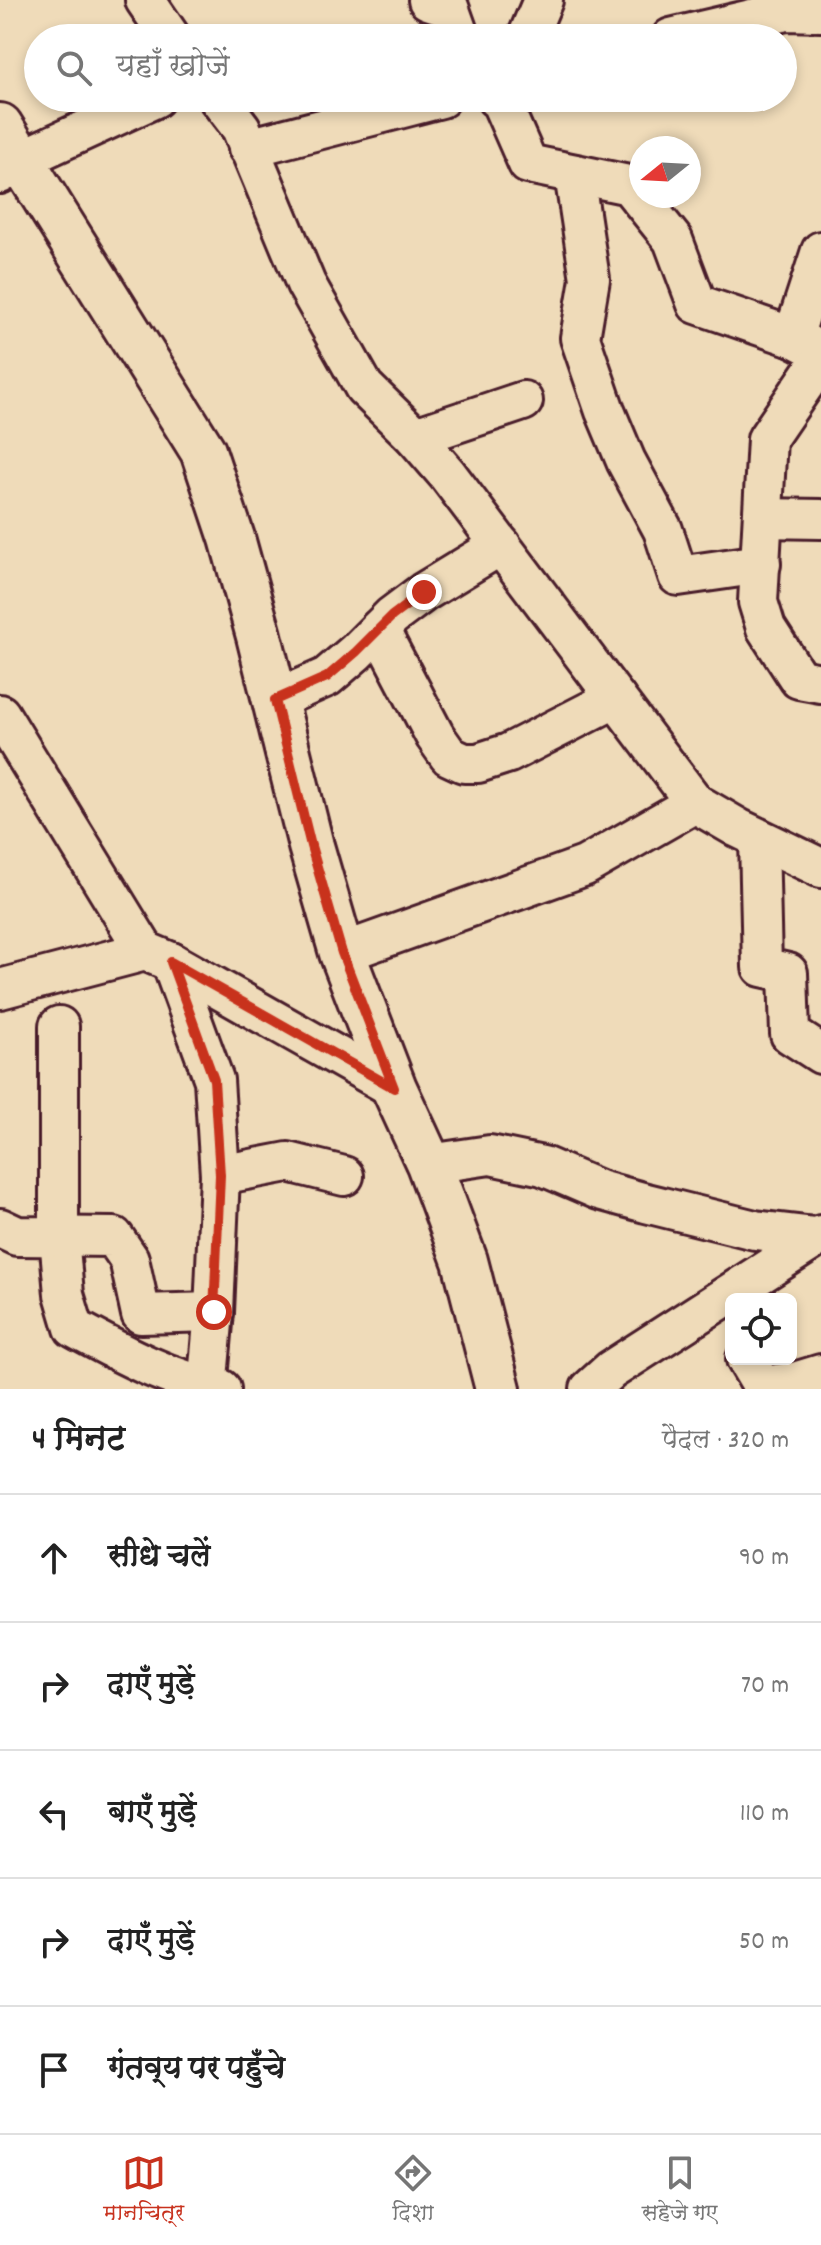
<!DOCTYPE html>
<html lang="hi">
<meta charset="utf-8">
<style>
body{margin:0;font-family:Dekko,"Playpen Sans Deva",sans-serif;background:#f2f2f2;color:#222}
.controls{position:absolute;right:24px;bottom:24px;display:grid;overflow:hidden;border-radius:12px;box-shadow:0 4px 12px #0003}
.controls button{width:72px;height:72px;display:grid;place-items:center;padding:0;border:0;border-bottom:2px solid #e0e0e0;background:#fff;color:#222;font:40px sans-serif}
.compass{position:absolute;left:629px;top:136px;width:72px;height:72px;border-radius:50%;background:#fff;box-shadow:0 4px 12px #0003;rotate:252deg}
.stop{position:absolute;width:24px;height:24px;margin:-18px;border:6px solid #c8321e;border-radius:50%;background:#fff}
.stop.end{background:#c8321e;border-color:#fff;box-shadow:0 2px 8px #0008}
.list{margin:0;padding:0;list-style:none}
h2{display:flex;justify-content:space-between;align-items:center;height:104px;margin:0;padding:0 32px;font-size:34px}
h2 small{font-size:26px;font-weight:400;color:#767676}
.list li{display:grid;grid-template-columns:52px 1fr auto;gap:24px;align-items:center;box-sizing:border-box;height:128px;padding:0 32px;border-top:2px solid #e0e0e0}
.list b{display:block;font-size:30px;white-space:nowrap}
.list em{font-size:26px;font-style:normal;color:#767676}
.icon{flex:none;width:44px;height:44px;fill:none;stroke:currentColor;stroke-width:2;stroke-linecap:round;stroke-linejoin:round}
.map{position:relative;flex:none;width:821px;height:1389px;overflow:hidden}
.search{position:absolute;background:#fff;box-shadow:0 4px 12px #0003;left:24px;right:24px;top:24px;height:88px;display:flex;align-items:center;gap:20px;box-sizing:border-box;padding:0 28px;border-radius:44px;color:#767676;font-size:30px}
.sheet{height:744px;background:#fff}
nav{display:flex;justify-content:space-around;align-items:center;box-sizing:border-box;height:112px;border-top:2px solid #e0e0e0;background:#fff;font-size:22px;color:#767676}
nav a{display:grid;justify-items:center;gap:4px}
nav .on{color:#c8321e}
.map>svg:first-child{display:block}
.lines{fill:none;stroke-linecap:round;stroke-linejoin:round}
.minor-casing{stroke:#4a1f2b;stroke-width:44}
.major-casing{stroke:#4a1f2b;stroke-width:50}
.minor{stroke:#efdbb9;stroke-width:38}
.major{stroke:#efdbb9;stroke-width:44}
.route{stroke:#c8321e;stroke-width:10}
</style>
<div class="map">
<svg width="821" height="1389" viewBox="0 0 821 1389">
<rect width="100%" height="100%" fill="#efdbb9"/>
<filter id="ink" filterUnits="userSpaceOnUse"><feTurbulence type="fractalNoise" baseFrequency=".0125" numOctaves="2"/><feDisplacementMap in="SourceGraphic" scale="16" xChannelSelector="R" yChannelSelector="G"/><feConvolveMatrix kernelMatrix="1 2 1 2 8 2 1 2 1" color-interpolation-filters="sRGB"/></filter>
<g filter="url(#ink)">
<g class="lines">
<!-- minor casing -->
<g class="minor-casing">
<g id="minor">
<path d="M145,0L171,38"/>
<path d="M428,0L449,7L460,38"/>
<path d="M527,38L543,0"/>
<path d="M671,38L786,11L821,12"/>
<path d="M218,98L241,128L306,284L364,387L415,437L447,474L695,803L738,828L821,868"/>
<path d="M496,98L500,100L528,164L629,185L673,240L697,304L793,337"/>
<path d="M248,148L441,98"/>
<path d="M0,174L20,160L155,98"/>
<path d="M574,174L590,279L580,338L605,411L626,461L663,530L678,576L761,564"/>
<path d="M816,349L793,337L821,251"/>
<path d="M821,360L767,439L758,602L766,628L799,679L821,683"/>
<path d="M415,437L523,401"/>
<path d="M763,518L821,519"/>
<path d="M379,629L435,736L449,756L464,763H478L509,753L616,698"/>
<path d="M275,700L327,677L356,652L392,616L424,592L501,545"/>
<path d="M0,714L145,951L171,962L394,1088"/>
<path d="M759,839L762,967L788,973L790,1034L821,1054"/>
<path d="M342,953L585,866L695,803"/>
<path d="M171,962L214,1080L220,1175L214,1312L207,1389"/>
<path d="M0,989L145,951"/>
<path d="M59,1026V1236L64,1294L74,1328C120,1353 169,1380 221,1389"/>
<path d="M429,1164L490,1155L543,1166L599,1190L646,1203L755,1230L815,1237"/>
<path d="M220,1175L288,1162L344,1176"/>
<path d="M0,1228L17,1236L114,1237L129,1259L141,1314L214,1312"/>
<path d="M746,1359L762,1386L798,1381L821,1374"/>
<path d="M590,1389L611,1370L821,1235"/>
</g>
</g>
<!-- major casing -->
<g class="major-casing">
<path id="major" d="M0,126L203,451L232,538L259,636L311,846L342,953L394,1088L429,1164L465,1261L498,1389"/>
</g>
<!-- minor -->
<use href="#minor" class="minor"/>
<!-- major -->
<use href="#major" class="major"/>
</g>
</g>
<g class="lines" filter="url(#ink)">
<!-- route -->
<path class="route" d="M214,1312L220,1175L214,1080L171,962L394,1088L342,953L311,846L275,700L327,677L356,652L392,616L424,592"/>
</g>
</svg>
<div class="controls">
<button><svg class="icon" aria-label="locate" viewBox="0 0 24 24"><circle cx="12" cy="12" r="6"/><path d="M12 2v4M12 18v4M2 12h4M18 12h4"/></svg></button>
</div>
<svg class="compass" viewBox="-18 -18 36 36"><path d="M0-13l5 13h-10z" fill="#e53935"/><path d="M0 13l5-13h-10z" fill="#767676"/></svg>
<div class="stop" style="left:214px;top:1312px"></div>
<div class="stop end" style="left:424px;top:592px"></div>
<div class="search"><svg class="icon" aria-label="search" viewBox="0 0 24 24"><circle cx="10" cy="10" r="6"/><path d="M15 15l6 6"/></svg>यहाँ खोजें</div>
</div>
<section class="sheet">
<h2>4 मिनट<small>पैदल · 320 m</small></h2>
<ul class="list">
<li><svg class="icon" aria-label="ahead" viewBox="0 0 24 24"><path d="M12 20V5M6 11l6-6 6 6"/></svg><div><b>सीधे चलें</b></div><em>90 m</em></li>
<li><svg class="icon" aria-label="right" viewBox="0 0 24 24"><path d="M7 20v-9h11M14 6l5 5-5 5"/></svg><div><b>दाएँ मुड़ें</b></div><em>70 m</em></li>
<li><svg class="icon" aria-label="left" viewBox="0 0 24 24"><path d="M17 20v-9H6M10 6l-5 5 5 5"/></svg><div><b>बाएँ मुड़ें</b></div><em>110 m</em></li>
<li><svg class="icon" aria-label="right" viewBox="0 0 24 24"><path d="M7 20v-9h11M14 6l5 5-5 5"/></svg><div><b>दाएँ मुड़ें</b></div><em>50 m</em></li>
<li><svg class="icon" aria-label="arrive" viewBox="0 0 24 24"><path d="M6 21V4h12l-3 4 3 4H6"/></svg><div><b>गंतव्य पर पहुँचे</b></div></li>
</ul>
</section>
<nav>
<a class="on"><svg class="icon" aria-label="map" viewBox="0 0 24 24"><path d="M3 6l6-2 6 2 6-2v14l-6 2-6-2-6 2zM9 4v14M15 6v14"/></svg>मानचित्र</a>
<a><svg class="icon" aria-label="directions" viewBox="0 0 24 24"><path d="M12 3l9 9-9 9-9-9zM9 14v-3h6M13 9l2 2-2 2"/></svg>दिशा</a>
<a><svg class="icon" aria-label="saved" viewBox="0 0 24 24"><path d="M7 4h10v16l-5-4-5 4z"/></svg>सहेजे गए</a>
</nav>
